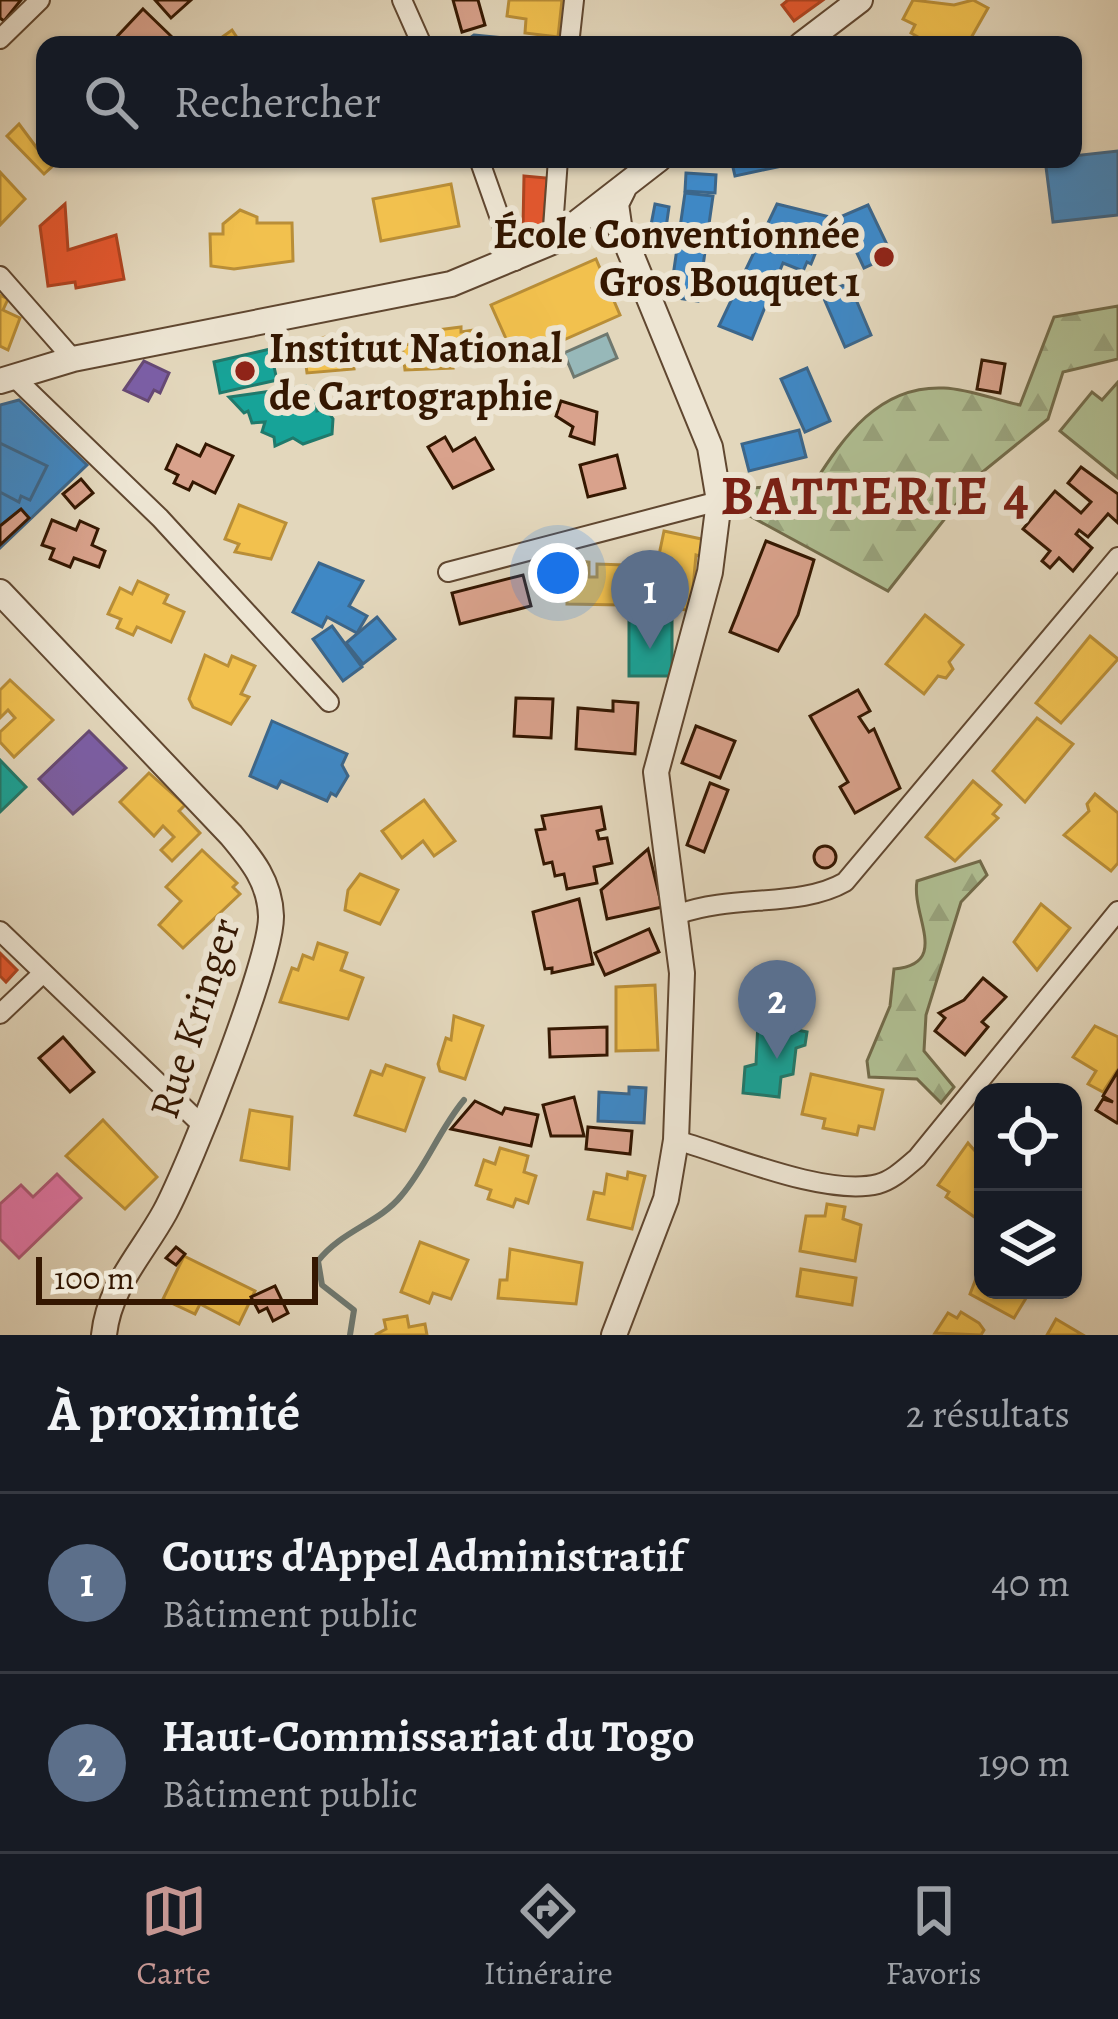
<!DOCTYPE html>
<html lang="fr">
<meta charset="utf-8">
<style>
body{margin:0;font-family:Alegreya,serif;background:#20242c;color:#f1f3f6}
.controls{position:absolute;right:36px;bottom:36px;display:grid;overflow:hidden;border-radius:24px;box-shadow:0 3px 9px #0004}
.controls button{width:108px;height:108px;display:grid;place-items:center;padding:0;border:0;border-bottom:3px solid #363941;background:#171b24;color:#f1f3f6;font:60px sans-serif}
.scale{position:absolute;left:36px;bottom:30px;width:282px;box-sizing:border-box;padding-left:12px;border:6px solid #341701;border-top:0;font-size:33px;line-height:42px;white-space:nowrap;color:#341701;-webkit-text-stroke:9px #ede5d3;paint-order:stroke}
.you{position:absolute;left:558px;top:573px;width:42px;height:42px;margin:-30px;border:9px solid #fff;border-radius:50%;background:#1a73e8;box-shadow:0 0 0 18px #1a73e833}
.badge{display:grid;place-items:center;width:78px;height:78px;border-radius:50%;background:#c59692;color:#fff;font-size:39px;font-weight:700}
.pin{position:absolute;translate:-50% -99px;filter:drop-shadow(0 3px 6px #0008)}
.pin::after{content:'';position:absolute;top:63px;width:42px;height:36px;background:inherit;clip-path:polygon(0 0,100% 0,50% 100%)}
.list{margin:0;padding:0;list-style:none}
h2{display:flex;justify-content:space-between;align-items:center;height:156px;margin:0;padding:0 48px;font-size:51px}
h2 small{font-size:39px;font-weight:400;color:#9ea1a6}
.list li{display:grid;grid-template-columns:78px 1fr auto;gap:36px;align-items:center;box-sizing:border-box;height:180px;padding:0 48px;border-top:3px solid #363941}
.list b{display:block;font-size:45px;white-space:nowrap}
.list p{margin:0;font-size:39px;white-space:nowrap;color:#9ea1a6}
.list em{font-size:39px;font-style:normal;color:#9ea1a6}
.icon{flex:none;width:66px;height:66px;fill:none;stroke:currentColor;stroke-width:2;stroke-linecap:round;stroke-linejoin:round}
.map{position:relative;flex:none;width:1118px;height:1335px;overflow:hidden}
.search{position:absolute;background:#171b24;box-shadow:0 3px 9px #0004;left:36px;right:36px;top:36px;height:132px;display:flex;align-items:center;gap:30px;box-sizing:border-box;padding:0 42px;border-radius:24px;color:#9ea1a6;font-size:45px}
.sheet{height:516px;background:#171b24}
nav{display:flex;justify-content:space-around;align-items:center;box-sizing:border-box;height:168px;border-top:3px solid #363941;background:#171b24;font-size:33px;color:#9ea1a6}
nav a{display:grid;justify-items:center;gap:6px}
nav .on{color:#c59692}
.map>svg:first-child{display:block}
.green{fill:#b0bf93;stroke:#726b4a;stroke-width:3}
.forest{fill:url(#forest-firs);stroke:#726b4a;stroke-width:3}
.water{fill:#97b8b9;stroke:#6f786f;stroke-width:3}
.homes{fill:#f2c14e;stroke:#b98e37;stroke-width:3}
.shops{fill:#e4572e;stroke:#af4420;stroke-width:3}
.offices{fill:#7b5ea7;stroke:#664975;stroke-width:3}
.schools{fill:#3f88c5;stroke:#3c668a;stroke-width:3}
.health{fill:#e377a8;stroke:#ae5a76;stroke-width:3}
.public{fill:#17a398;stroke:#20796b;stroke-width:3}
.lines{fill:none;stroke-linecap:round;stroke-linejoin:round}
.stream{stroke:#6f786f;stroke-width:6}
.building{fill:#d9a28c;stroke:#341701;stroke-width:3}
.minor-casing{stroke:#604730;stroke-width:22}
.tertiary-casing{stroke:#604730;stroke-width:28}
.minor{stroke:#ede5d3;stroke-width:18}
.tertiary{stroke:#ede5d3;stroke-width:24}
.poi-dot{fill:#8f2418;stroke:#ede5d3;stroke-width:4.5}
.labels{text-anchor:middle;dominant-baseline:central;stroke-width:12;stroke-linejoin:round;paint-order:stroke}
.poi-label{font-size:42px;font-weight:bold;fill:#341701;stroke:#ede5d3;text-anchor:end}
.street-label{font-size:42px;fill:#341701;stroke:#ede5d3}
.district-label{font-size:54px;font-weight:bold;letter-spacing:3px;fill:#7a1f14;stroke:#ede5d3}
</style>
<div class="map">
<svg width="1118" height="1335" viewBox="0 0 1118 1335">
<defs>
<pattern id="forest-firs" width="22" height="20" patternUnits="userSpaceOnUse" patternTransform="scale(3)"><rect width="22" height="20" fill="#b0bf93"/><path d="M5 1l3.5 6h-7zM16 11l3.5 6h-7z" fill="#98a37d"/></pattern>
</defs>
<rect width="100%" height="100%" fill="#e3d7bc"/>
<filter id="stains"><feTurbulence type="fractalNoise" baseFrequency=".00167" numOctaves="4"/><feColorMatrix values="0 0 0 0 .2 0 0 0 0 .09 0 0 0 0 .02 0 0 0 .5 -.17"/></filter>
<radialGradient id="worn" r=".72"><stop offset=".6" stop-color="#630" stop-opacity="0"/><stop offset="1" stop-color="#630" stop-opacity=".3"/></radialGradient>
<!-- green -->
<path class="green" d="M1118,382V478L1060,431L1092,392L1102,400Z"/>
<!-- forest -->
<g class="forest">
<path d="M1118,306V359L1063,372L1048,419L980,474L888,591L748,515L749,488L813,485C844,436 879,385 944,388C969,389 996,400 1020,405L1054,317Z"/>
<path d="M980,861L987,875L961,902L926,1015L924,1051L954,1087L941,1103L917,1079L869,1077L867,1061L890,1006L894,969C951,964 911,916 917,881Z"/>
</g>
<!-- water -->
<path class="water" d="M607,334L617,358L574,377L564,353Z"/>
<!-- homes -->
<g class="homes">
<path d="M509,0H562L558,37L525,33L526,19L507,16Z"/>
<path d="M913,0L954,5L973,0L988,8L967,45H932L911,33L915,25L903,19Z"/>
<path d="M232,30L242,45H211Z"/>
<path d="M19,124L45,159L56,163L44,174L7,136Z"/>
<path d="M0,172L25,199L0,225Z"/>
<path d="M451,184L459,226L381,241L373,199Z"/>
<path d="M240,210L257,217V223H292L293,261L234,269L211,266L210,234H223V224Z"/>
<path d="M596,259L620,315L516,361L491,305Z"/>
<path d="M0,295L8,299L3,310L20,318L8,350L0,346Z"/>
<path d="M461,327V332L474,330L476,349L469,350L471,360L452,362L453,368L405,370L402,345L414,344L413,333Z"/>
<path d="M349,332L354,369L307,373L303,342Z"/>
<path d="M239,505L286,523L271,559L235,552L239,544L225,539Z"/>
<path d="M664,531L706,540L703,557L696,555L691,611L649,603Z"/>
<path d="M578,561L589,562V577H597V564L624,565L622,605L567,604L568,565Z"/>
<path d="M138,581L168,595L164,603L184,612L171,642L137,627L133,635L117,628L121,619L108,614L120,588L132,594Z"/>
<path d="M925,615L963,645L949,662L953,669L946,678L938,676L924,694L886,664Z"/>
<path d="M1090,636L1118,659L1061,723L1036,703Z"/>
<path d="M205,655L228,666L232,656L255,666L241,694L249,697L231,724L193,707L189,699Z"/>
<path d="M10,680L53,720L14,757L0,742V732L15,718L8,710L0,718V690Z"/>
<path d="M1037,718L1073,744L1025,802L993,771Z"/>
<path d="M149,773L185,805L179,811L200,833L172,861L161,850L174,837L163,826L154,836L120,802Z"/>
<path d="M973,781L1001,805L993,814L998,818L955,861L926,837Z"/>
<path d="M1095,794L1118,813V863L1111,871L1064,835L1089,811L1087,804Z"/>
<path d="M424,800L455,841L434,856L423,841L402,858L382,831Z"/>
<path d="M202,850L237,883L233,887L240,894L183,948L159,925L181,901L166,887Z"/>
<path d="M360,874L398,890L380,924L345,910L348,890Z"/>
<path d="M1041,904L1070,928L1037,970L1014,942Z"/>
<path d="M318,943L347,953L341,970L363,978L348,1019L280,1002L292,968L298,970L303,955L313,959Z"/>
<path d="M655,985L658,1050L616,1051V987Z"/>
<path d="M454,1016L483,1026L465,1079L440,1071L438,1064L446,1038L451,1040Z"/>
<path d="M1095,1026L1118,1037V1069L1103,1092L1088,1084L1096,1071L1073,1057Z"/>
<path d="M386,1065L424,1078L405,1131L355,1115L371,1071L382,1075Z"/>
<path d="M811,1074L883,1090L874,1129L859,1126L857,1135L823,1128L825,1119L802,1114Z"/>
<path d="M250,1110L292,1117L289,1169L241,1160Z"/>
<path d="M103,1120L157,1177L125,1209L66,1156Z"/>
<path d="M968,1143L983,1160V1223L946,1197L949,1192L938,1185Z"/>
<path d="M500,1148L528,1156L524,1172L536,1176L528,1203L516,1199L513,1207L488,1199L491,1190L476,1185L484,1160L495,1164Z"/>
<path d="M628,1172L645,1176L632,1229L588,1219L594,1192L604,1194L607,1174L627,1179Z"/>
<path d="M827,1204L845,1207L843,1219L861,1225L855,1261L800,1251L806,1216H825Z"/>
<path d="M420,1242L468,1260L451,1299L433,1293L429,1303L401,1292Z"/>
<path d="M510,1249L582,1263L576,1304L498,1298L500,1280H507Z"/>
<path d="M184,1256L255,1291L239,1324L200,1304L195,1314L163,1299Z"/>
<path d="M982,1263L983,1290H1031L1014,1318L970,1294Z"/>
<path d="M801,1269L856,1278L852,1305L797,1296Z"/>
<path d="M961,1312L979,1323L984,1330L981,1335L935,1333L948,1313L957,1318Z"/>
<path d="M407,1316L409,1327L425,1324L427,1335H375L386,1329L384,1320Z"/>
<path d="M1056,1319L1083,1335H1047Z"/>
</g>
<!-- shops -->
<g class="shops">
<path d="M823,0L794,21L782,5L788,0Z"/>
<path d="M524,176L547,178L543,228L523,227Z"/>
<path d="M65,204L68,250L116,235L124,279L76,288L75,282L48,286L40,226Z"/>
<path d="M0,953L17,970L6,982L0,976Z"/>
</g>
<!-- offices -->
<g class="offices">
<path d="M144,361L169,373L160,393L154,390L148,401L124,390Z"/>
<path d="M89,731L126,768L73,814L39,779Z"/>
</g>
<!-- schools -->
<g class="schools">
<path d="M474,35L535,41L538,45H460Z"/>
<path d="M1118,151V215L1053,222L1045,159Z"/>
<path d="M731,159H815L735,176Z"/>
<path d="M686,173L716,175L715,193L685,191Z"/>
<path d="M685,193L713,196L698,301L670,297Z"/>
<path d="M655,204L669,207L666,228L651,225Z"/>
<path d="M777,204L830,217L811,264L807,262L803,271L783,263L752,339L719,326Z"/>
<path d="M868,205L892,255L864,268L840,217Z"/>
<path d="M849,283L871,335L845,347L822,294Z"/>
<path d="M807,368L830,421L805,432L781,379Z"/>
<path d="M19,400L87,465L0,548V405Z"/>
<path d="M799,430L806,457L749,471L742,444Z"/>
<path d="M0,443L47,466L30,500L21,496L19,502L0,492Z"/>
<path d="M319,563L363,581L349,606L367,616L357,633L327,617L322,627L293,612Z"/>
<path d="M377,617L395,639L363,664L346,643Z"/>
<path d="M332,626L362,667L343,681L313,639Z"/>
<path d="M272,721L347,754L342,765L348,776L336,796L331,793L327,801L281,781L277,788L250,776Z"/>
<path d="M629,1087L646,1088L644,1123L598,1121L599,1092L629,1094Z"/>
</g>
<!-- health -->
<path class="health" d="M57,1174L81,1198L19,1258L0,1239V1204L21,1185L33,1197Z"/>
<!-- public -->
<g class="public">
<path d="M270,349L277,380L220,393L214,362Z"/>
<path d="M306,386L316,393L317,411L326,409L333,419L332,434L303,444L293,438L275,446L274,437L262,432L265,422L252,423L248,411L244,413L229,397Z"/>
<rect x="629" y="621" width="43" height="55"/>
<path d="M0,760L26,787L0,812Z"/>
<path d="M758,1022L807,1032L805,1045L796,1048L793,1074L781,1077L779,1097L743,1093L745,1067L756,1064Z"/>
</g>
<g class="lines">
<!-- stream -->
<path class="stream" d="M350,1335L354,1310L322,1285L318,1261C341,1231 379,1223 401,1196C426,1167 439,1130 464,1100"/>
</g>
<!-- building -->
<g class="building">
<path d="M0,0H21L4,21L0,18Z"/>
<path d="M155,0H191L171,18Z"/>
<path d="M453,0H478L485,25L462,32Z"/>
<path d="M143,9L172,37L165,45L110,44Z"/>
<path d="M982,360L1005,364L1000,393L977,389Z"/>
<path d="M561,401L597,412L594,444L570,436L573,427L556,416Z"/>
<path d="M445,437L453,451L475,438L493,469L453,488L428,447Z"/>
<path d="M206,444L233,456L215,493L193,482L189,490L174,483L178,475L166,469L177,445L200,456Z"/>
<path d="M617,455L625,488L588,497L580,465Z"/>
<path d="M1081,467L1118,494V523L1108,514L1088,537L1079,530L1076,534L1092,548L1073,571L1059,558L1050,568L1042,561L1050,551L1023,529L1055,491L1081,513L1091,502L1068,483Z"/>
<path d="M81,479L93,493L75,508L63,494Z"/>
<path d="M21,509L29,518L0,545V526Z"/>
<path d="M52,520L76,530L80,521L98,529L92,545L105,551L99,567L74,558L70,567L50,559L54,549L42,545Z"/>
<path d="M766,541L814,560L798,615L778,651L730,632Z"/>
<path d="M523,575L531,606L460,624L452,593Z"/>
<path d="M858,690L870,711L859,717L869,732L874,729L900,788L855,813L840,787L848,782L810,716Z"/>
<path d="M516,698L553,699L551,738L514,736Z"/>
<path d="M613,701L638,703L635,754L576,749L578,708L613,711Z"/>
<path d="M696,726L735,741L720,778L682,763Z"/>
<path d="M710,783L728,790L704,852L687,845Z"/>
<path d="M601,807L605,829L597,831L599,839L607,838L612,863L594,867L597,883L567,889L564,874L555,876L552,862L544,864L536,830L545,829L542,816Z"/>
<circle cx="825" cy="857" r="11"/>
<path d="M648,849L662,907L607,919L601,890Z"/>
<path d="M579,899L593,964L552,973V968L545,969L533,912Z"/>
<path d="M649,929L659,952L605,975L595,953Z"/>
<path d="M983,978L1006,997L982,1022L988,1027L965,1055L935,1031L945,1018L939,1013L964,1000Z"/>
<path d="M607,1027V1055L550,1057L549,1029Z"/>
<path d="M63,1037L94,1072L70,1092L39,1058Z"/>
<path d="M1118,1071V1122L1117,1123L1096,1110L1103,1099L1113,1102L1103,1096Z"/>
<path d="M574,1097L584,1136H551L543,1105Z"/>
<path d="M475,1101L502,1114L505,1108L538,1115L531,1146L451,1129Z"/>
<path d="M588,1127L632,1131L630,1154L586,1149Z"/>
<path d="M176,1247L185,1254L176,1265L166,1258Z"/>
<path d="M275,1286L288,1313L273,1321L267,1308L259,1312L251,1297Z"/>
</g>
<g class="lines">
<!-- minor casing -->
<g class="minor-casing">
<g id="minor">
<path d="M402,0L422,45"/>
<path d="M0,39L40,0"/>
<path d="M569,45L574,0"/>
<path d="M479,159L515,261"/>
<path d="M552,242L558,159"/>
<path d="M0,276L73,359"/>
<path d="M13,376L160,518L329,702"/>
<path d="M448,572L719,501"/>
<path d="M679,914C734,894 800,908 845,882L1118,557"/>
<path d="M0,931L201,1124"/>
<path d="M0,1014L42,974"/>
<path d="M676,1140C729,1155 826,1197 878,1184C893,1180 905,1168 917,1158L1118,911"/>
</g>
</g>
<!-- tertiary casing -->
<g class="tertiary-casing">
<g id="tertiary">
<path d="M801,45L860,0"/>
<path d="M0,381L73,359L451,284L552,242L659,159"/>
<path d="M0,592L231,835C252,860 270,882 271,916C272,961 189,1167 165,1212C142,1254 109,1286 104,1335"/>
<path d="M614,1335L666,1199L676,1140L682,973L656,772L710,572L719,501L710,447L619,225L616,204L623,190"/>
</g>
</g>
<!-- minor -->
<use href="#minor" class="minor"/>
<!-- tertiary -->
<use href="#tertiary" class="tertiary"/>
</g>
<!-- markers -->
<g class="poi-dot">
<circle cx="884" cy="257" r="12"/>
<circle cx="245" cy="371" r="12"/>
</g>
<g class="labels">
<!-- poi labels -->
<g class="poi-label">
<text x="860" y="233">École Conventionnée<tspan x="860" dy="48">Gros Bouquet 1</tspan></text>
<text x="269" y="347" text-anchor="start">Institut National<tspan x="269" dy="48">de Cartographie</tspan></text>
</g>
<!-- street labels -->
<g class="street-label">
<text transform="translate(194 1018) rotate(-72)">Rue Kringer</text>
</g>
<!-- district labels -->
<g class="district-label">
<text x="876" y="496">BATTERIE 4</text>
</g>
</g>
<rect width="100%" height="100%" filter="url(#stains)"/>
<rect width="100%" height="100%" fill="url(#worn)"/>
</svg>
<div class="controls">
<button><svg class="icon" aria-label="locate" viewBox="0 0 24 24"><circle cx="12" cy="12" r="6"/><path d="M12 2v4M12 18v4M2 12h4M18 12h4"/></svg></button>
<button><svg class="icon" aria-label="layers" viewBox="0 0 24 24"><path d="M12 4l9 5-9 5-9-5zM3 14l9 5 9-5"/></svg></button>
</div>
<div class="scale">100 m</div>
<div class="you"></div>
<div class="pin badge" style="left:650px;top:649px;background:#5c6f8a">1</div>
<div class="pin badge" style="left:777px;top:1059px;background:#5c6f8a">2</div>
<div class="search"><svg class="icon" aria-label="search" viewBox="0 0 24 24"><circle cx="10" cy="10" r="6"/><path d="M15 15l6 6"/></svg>Rechercher</div>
</div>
<section class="sheet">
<h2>À proximité<small>2 résultats</small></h2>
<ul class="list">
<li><span class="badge" style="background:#5c6f8a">1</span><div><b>Cours d'Appel Administratif</b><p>Bâtiment public</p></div><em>40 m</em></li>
<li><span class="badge" style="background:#5c6f8a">2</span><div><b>Haut-Commissariat du Togo</b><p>Bâtiment public</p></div><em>190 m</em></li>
</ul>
</section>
<nav>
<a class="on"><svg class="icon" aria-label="map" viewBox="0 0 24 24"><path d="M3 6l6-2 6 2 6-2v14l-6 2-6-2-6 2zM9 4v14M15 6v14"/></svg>Carte</a>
<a><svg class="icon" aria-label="directions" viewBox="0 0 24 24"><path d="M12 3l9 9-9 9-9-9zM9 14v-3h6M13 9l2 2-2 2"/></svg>Itinéraire</a>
<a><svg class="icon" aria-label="saved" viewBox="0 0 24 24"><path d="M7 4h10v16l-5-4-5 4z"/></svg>Favoris</a>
</nav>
